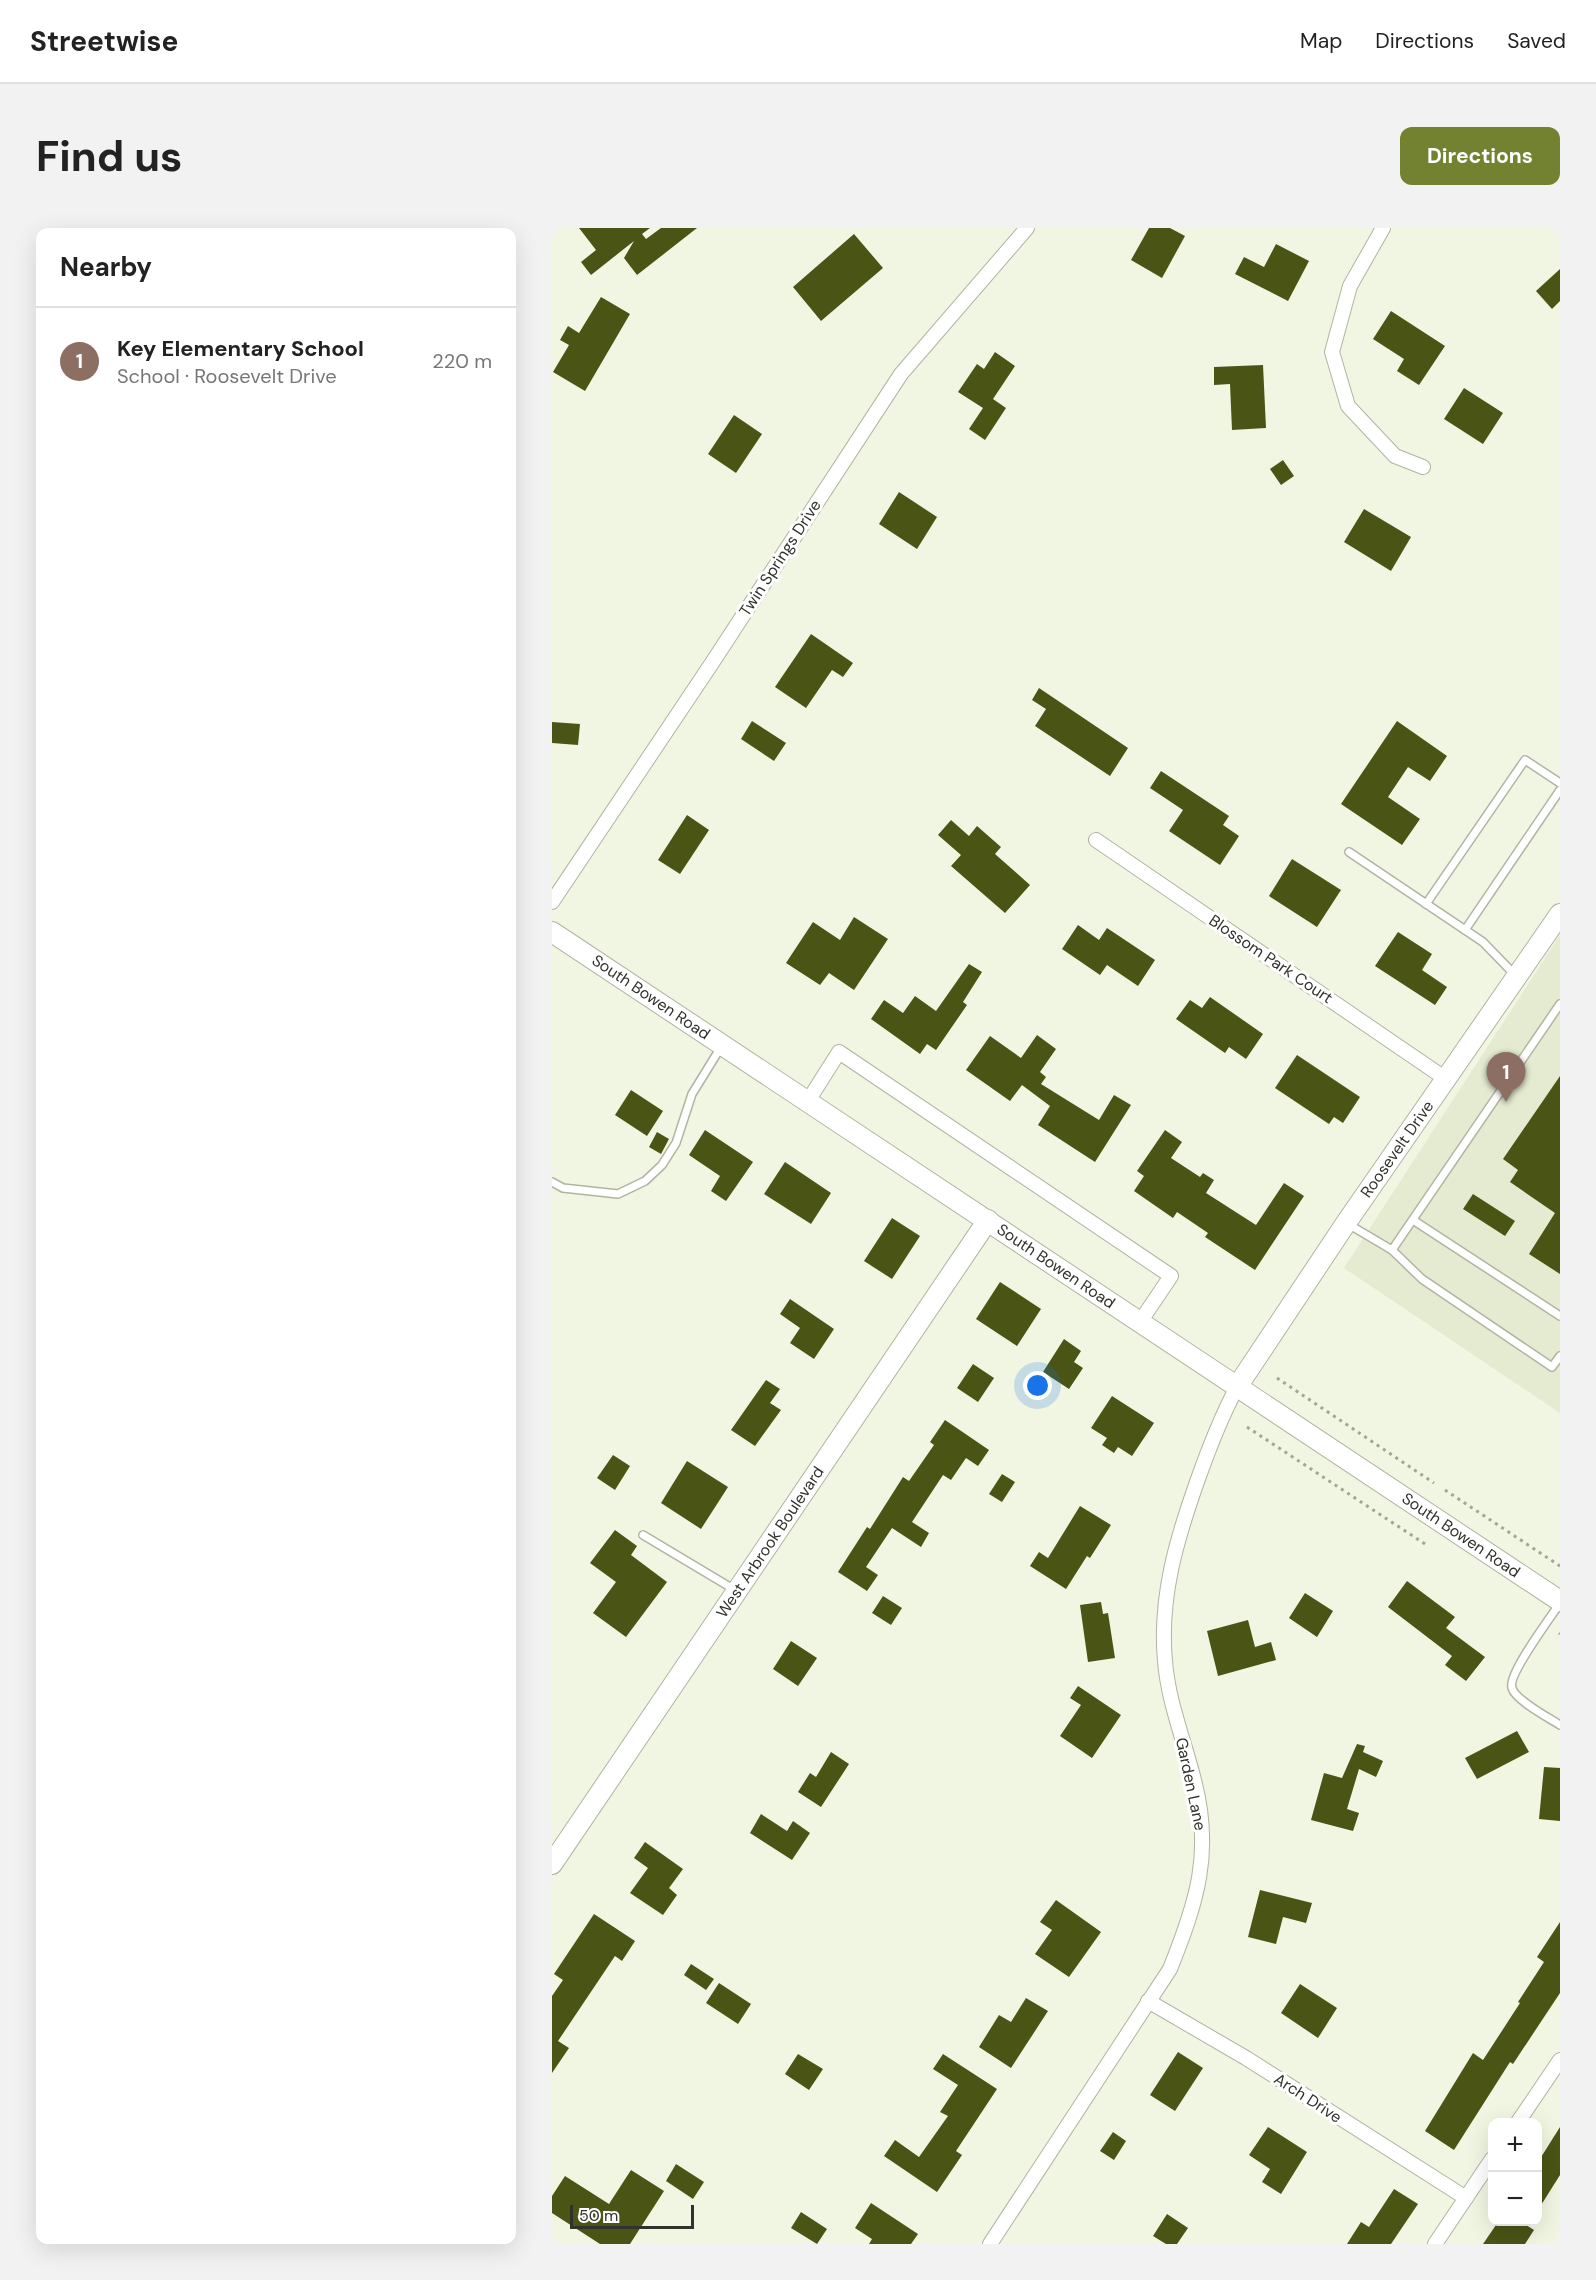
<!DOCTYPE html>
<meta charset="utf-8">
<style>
body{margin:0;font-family:"DM Sans",sans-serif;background:#f2f2f2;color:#222}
.controls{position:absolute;right:18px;bottom:18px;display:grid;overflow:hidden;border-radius:12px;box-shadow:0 6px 24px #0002}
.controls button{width:54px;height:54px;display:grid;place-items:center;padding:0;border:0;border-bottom:2px solid #e0e0e0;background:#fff;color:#222;font:30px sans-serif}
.scale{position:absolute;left:18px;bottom:15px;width:124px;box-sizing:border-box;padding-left:6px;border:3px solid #30322b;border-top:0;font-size:16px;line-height:21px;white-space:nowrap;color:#30322b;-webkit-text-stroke:4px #fff;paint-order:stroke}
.you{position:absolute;left:486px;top:1158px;width:21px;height:21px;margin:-15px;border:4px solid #fff;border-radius:50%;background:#1a73e8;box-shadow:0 0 0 9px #1a73e833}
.badge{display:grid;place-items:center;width:39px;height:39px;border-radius:50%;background:#738230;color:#fff;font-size:20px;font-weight:700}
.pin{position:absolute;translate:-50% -50px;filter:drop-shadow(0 2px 3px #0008)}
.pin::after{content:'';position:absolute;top:32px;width:21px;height:18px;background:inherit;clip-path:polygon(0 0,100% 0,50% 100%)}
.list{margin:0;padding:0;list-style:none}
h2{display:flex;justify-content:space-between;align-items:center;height:78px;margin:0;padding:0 24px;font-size:26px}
h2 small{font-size:20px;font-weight:400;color:#767676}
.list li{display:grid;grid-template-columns:39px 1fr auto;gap:18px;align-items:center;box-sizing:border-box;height:108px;padding:0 24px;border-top:2px solid #e0e0e0}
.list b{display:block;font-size:22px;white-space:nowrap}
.list p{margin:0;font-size:20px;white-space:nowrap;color:#767676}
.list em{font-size:20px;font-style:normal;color:#767676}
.map{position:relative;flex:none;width:1008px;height:2016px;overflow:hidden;border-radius:12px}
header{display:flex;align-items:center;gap:36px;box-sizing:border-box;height:84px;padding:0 30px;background:#fff;border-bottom:2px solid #e0e0e0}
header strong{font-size:28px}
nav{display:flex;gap:33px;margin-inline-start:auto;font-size:21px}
.intro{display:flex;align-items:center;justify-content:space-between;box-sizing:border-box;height:144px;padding:0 36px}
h1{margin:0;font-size:42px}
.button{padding:15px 27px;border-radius:12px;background:#738230;color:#fff;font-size:21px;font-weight:700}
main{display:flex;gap:36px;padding:0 36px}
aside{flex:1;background:#fff;border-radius:12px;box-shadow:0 6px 24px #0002}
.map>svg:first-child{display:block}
.built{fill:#e4ebd1}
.building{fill:#4a5415}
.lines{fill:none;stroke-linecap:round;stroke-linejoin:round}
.lane-casing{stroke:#b0b4a2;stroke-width:10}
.street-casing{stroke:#b0b4a2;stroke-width:16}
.secondary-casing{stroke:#b0b4a2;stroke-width:22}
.path{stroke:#a2a597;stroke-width:3;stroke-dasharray:3 4.5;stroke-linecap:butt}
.lane{stroke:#fff;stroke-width:7}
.street{stroke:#fff;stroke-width:14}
.secondary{stroke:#fff;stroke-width:20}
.labels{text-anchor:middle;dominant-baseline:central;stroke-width:6;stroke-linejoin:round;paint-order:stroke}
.street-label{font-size:16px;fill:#30322b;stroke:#fff}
</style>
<header>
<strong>Streetwise</strong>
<nav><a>Map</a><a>Directions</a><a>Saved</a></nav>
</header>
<div class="intro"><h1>Find us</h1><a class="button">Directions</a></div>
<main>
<aside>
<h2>Nearby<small></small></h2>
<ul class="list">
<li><span class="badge" style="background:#8d6e63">1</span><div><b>Key Elementary School</b><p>School · Roosevelt Drive</p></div><em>220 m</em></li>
</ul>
</aside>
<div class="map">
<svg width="1008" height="2016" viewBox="0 0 1008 2016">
<rect width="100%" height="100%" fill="#f1f6e3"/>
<!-- built -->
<path class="built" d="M1008,707V1185L792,1040Z"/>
<!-- building -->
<g class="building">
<path d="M27,0H98L90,6L94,11L109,0H145L85,47L72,30L82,13L39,47L29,34L44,22Z"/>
<path d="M597,0H618L633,8L610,50L579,32Z"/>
<path d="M302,6L331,40L269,93L241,59Z"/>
<path d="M724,16L757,33L736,73L683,46L692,29L712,39Z"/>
<path d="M1008,41V73L1000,81L984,63Z"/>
<path d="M49,69L78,86L33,163L1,144L17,117L8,112L16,98L27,105Z"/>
<path d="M839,83L893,118L867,157L845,143L852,131L821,111Z"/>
<path d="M443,124L463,138L441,171L454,180L433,212L417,201L431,180L406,164L425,136L432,141Z"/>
<path d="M711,137L714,200L680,202L678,156L662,157V139Z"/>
<path d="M912,160L951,185L931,216L892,191Z"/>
<path d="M182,187L210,206L184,245L156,226Z"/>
<path d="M731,232L742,248L729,257L718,241Z"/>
<path d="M347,264L385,289L365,321L327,296Z"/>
<path d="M812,281L859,309L839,343L792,314Z"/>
<path d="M259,406L301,435L291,449L280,442L254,480L223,459Z"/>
<path d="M487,460L576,520L558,548L483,498L494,481L480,472Z"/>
<path d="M200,493L234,515L222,533L189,511Z"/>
<path d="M845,493L895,528L878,553L856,539L836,569L868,591L850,617L789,576Z"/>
<path d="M0,494L28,496L26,517L0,515Z"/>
<path d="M609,543L677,588L671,597L687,608L668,637L617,603L631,582L598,560Z"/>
<path d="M135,587L157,602L128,646L106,632Z"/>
<path d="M399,592L417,608L425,598L449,619L443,626L478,657L453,685L399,638L409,627L386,607Z"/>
<path d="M740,631L789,662L765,699L717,668Z"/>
<path d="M302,689L336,711L302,762L277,745L268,757L234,735L261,694L288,712Z"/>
<path d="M526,697L547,712L555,700L603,732L586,758L555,737L548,747L510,721Z"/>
<path d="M846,704L880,726L870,742L895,759L883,777L823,738Z"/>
<path d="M417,736L430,744L411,774L415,777L384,822L375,816L368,826L319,791L332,772L351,785L363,768L384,783Z"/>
<path d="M658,769L711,806L694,831L677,819L673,825L624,791L638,772L650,780Z"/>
<path d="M485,807L504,821L488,844L494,849L489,856L547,892L562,867L579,877L543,934L486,897L498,878L470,857L458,873L414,842L438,808L469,830Z"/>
<path d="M745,827L808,869L791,895L782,889L777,896L723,860Z"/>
<path d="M1008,848V1046L977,1026L1003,985L958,954L966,942L951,931Z"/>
<path d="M79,862L111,883L95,908L63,887Z"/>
<path d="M153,902L201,934L174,973L159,963L168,948L137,927Z"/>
<path d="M613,902L630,914L619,930L648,949L651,945L662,952L654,965L704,997L732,955L752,968L703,1042L653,1009L656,1005L625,984L621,990L582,963L592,948L585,943Z"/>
<path d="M105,904L117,911L109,926L97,919Z"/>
<path d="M233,934L279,965L259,996L212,966Z"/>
<path d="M921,966L963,993L953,1008L911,981Z"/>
<path d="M340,990L368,1008L340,1051L312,1033Z"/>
<path d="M448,1054L489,1081L465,1118L424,1091Z"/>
<path d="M238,1071L282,1101L262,1131L238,1115L248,1100L228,1086Z"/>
<path d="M512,1111L529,1123L522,1134L531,1140L517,1161L491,1144Z"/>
<path d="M421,1136L442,1150L426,1174L405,1160Z"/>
<path d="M214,1152L228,1161L218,1175L229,1182L203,1218L179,1202Z"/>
<path d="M560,1168L602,1195L580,1228L566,1219L562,1225L550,1217L555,1210L539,1200Z"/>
<path d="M393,1192L437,1222L426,1238L414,1230L399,1252L391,1247L360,1294L377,1305L369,1319L340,1300L314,1339L326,1347L315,1363L286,1344L315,1299L318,1301L351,1249L357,1253L382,1217L378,1214Z"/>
<path d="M61,1227L78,1238L63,1262L45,1250Z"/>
<path d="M135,1233L176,1259L149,1301L109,1275Z"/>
<path d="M450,1246L463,1254L450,1274L437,1266Z"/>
<path d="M528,1278L559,1297L538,1330L535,1328L514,1361L478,1338L487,1324L496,1330Z"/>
<path d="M63,1302L85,1318L79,1327L115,1354L74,1409L41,1385L64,1354L38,1335Z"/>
<path d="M855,1353L903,1389L894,1400L933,1429L914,1453L893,1437L900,1428L836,1379Z"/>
<path d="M753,1365L781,1383L765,1409L737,1390Z"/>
<path d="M331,1368L350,1380L339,1397L320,1385Z"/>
<path d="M549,1374L551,1386L556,1385L563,1430L536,1434L528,1377Z"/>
<path d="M696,1392L703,1419L719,1414L724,1432L666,1448L655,1403Z"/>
<path d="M239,1413L265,1430L246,1458L221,1441Z"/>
<path d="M526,1458L569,1487L540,1530L508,1508L529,1477L518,1470Z"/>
<path d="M965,1503L977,1524L925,1551L913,1530Z"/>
<path d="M805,1516L813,1518L811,1524L831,1533L824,1549L807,1541L795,1581L807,1585L801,1603L759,1592L772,1545L790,1550Z"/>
<path d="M279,1524L297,1536L269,1579L246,1564L258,1545L264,1549Z"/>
<path d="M992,1539L1008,1540V1593L987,1591Z"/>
<path d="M209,1586L235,1603L241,1593L258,1605L240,1632L198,1605Z"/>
<path d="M93,1614L131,1641L117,1660L125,1667L111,1687L78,1665L96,1640L82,1630Z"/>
<path d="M708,1662L760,1675L754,1695L731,1689L724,1716L696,1709Z"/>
<path d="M504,1672L549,1704L517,1749L483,1726L500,1702L488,1694Z"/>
<path d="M42,1686L83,1713L70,1733L63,1728L6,1813L17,1820L0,1845V1768L11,1752L2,1746Z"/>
<path d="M1008,1694V1765L961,1836L958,1834L902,1922L873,1903L921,1825L931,1832L968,1775L966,1774L992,1734L985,1729Z"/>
<path d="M139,1736L162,1751L154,1762L132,1747Z"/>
<path d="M167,1755L199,1776L186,1796L154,1775Z"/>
<path d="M748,1756L785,1780L766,1810L729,1785Z"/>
<path d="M474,1770L496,1783L459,1840L427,1819L447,1787L459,1794Z"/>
<path d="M626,1824L651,1840L623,1883L598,1867Z"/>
<path d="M246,1826L271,1841L257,1862L233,1846Z"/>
<path d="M391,1826L445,1861L404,1923L410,1927L385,1964L332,1928L343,1912L367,1929L396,1888L388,1884L406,1857L381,1841Z"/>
<path d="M716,1899L755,1924L729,1966L710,1954L718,1941L697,1927Z"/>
<path d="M1008,1899V1947L986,1982V1934Z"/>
<path d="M561,1904L574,1913L562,1932L548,1923Z"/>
<path d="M124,1936L152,1954L141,1971L114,1953Z"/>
<path d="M79,1942L112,1963L78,2016H48L0,1985V1968L13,1948L57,1976Z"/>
<path d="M842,1961L866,1976L839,2016H795L809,1994L817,1999Z"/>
<path d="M319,1975L366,2006L359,2016H317L320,2011L303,2000Z"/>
<path d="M249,1984L275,2001L265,2016L239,2000Z"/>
<path d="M615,1986L636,2000L625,2016H614L601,2008Z"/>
<path d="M946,1994H969L982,2002L973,2016H931Z"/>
</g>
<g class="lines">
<!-- lane casing -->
<g class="lane-casing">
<g id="lane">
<path d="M797,624L931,714L963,747"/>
<path d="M874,676L973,532L1008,555"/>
<path d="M913,702L1008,562"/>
<path d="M0,954L11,960L66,966L93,953L110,937L124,915L140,866L169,819"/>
<path d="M861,992L1008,1088"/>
<path d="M796,996L840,1022L1008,776"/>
<path d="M840,1022L870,1051L1000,1139L1008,1128"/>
<path d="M91,1307L183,1362"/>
<path d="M1008,1375C999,1389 955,1447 960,1460C963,1472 997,1490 1008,1497"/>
</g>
</g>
<!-- street casing -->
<g class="street-casing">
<g id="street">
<path d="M831,0L798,58L780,124L796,178L843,228L871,239"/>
<path d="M544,612L894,851"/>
<path d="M0,674L160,435L349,146L475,0"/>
<path d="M256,873L287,824L619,1048L588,1094"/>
<path d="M596,1773L694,1830L914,1970"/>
<path d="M966,1894L1008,1832"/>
<path d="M438,2016L618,1741C645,1674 661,1624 642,1552C632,1512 616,1473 613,1433C607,1369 625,1310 646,1251C657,1220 669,1189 685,1159"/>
<path d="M883,2016L940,1931"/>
</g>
</g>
<!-- secondary casing -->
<g class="secondary-casing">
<g id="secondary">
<path d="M0,704L1008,1373"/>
<path d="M685,1159L794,995L1008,686"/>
<path d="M0,1636L436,992"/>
</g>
</g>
<!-- path -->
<g class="path">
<path d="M725,1150L882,1255"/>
<path d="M695,1199L873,1316"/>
<path d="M893,1262L1008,1338"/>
<path d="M1007,1405L1008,1406"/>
</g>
<!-- lane -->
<use href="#lane" class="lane"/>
<!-- street -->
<use href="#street" class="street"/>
<!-- secondary -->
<use href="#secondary" class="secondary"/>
</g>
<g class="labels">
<!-- street labels -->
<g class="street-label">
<text transform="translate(228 330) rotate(-57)">Twin Springs Drive</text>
<text transform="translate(719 731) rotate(34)">Blossom Park Court</text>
<text transform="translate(99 769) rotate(34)">South Bowen Road</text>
<text transform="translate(845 921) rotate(-55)">Roosevelt Drive</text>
<text transform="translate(504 1038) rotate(34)">South Bowen Road</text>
<text transform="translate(909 1307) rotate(34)">South Bowen Road</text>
<text transform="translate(218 1314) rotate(-56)">West Arbrook Boulevard</text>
<text transform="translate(639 1556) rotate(78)">Garden Lane</text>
<text transform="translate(756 1870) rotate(33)">Arch Drive</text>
</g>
</g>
</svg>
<div class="controls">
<button>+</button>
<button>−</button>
</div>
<div class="scale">50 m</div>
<div class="you"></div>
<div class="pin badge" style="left:954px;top:874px;background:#8d6e63">1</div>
</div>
</main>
